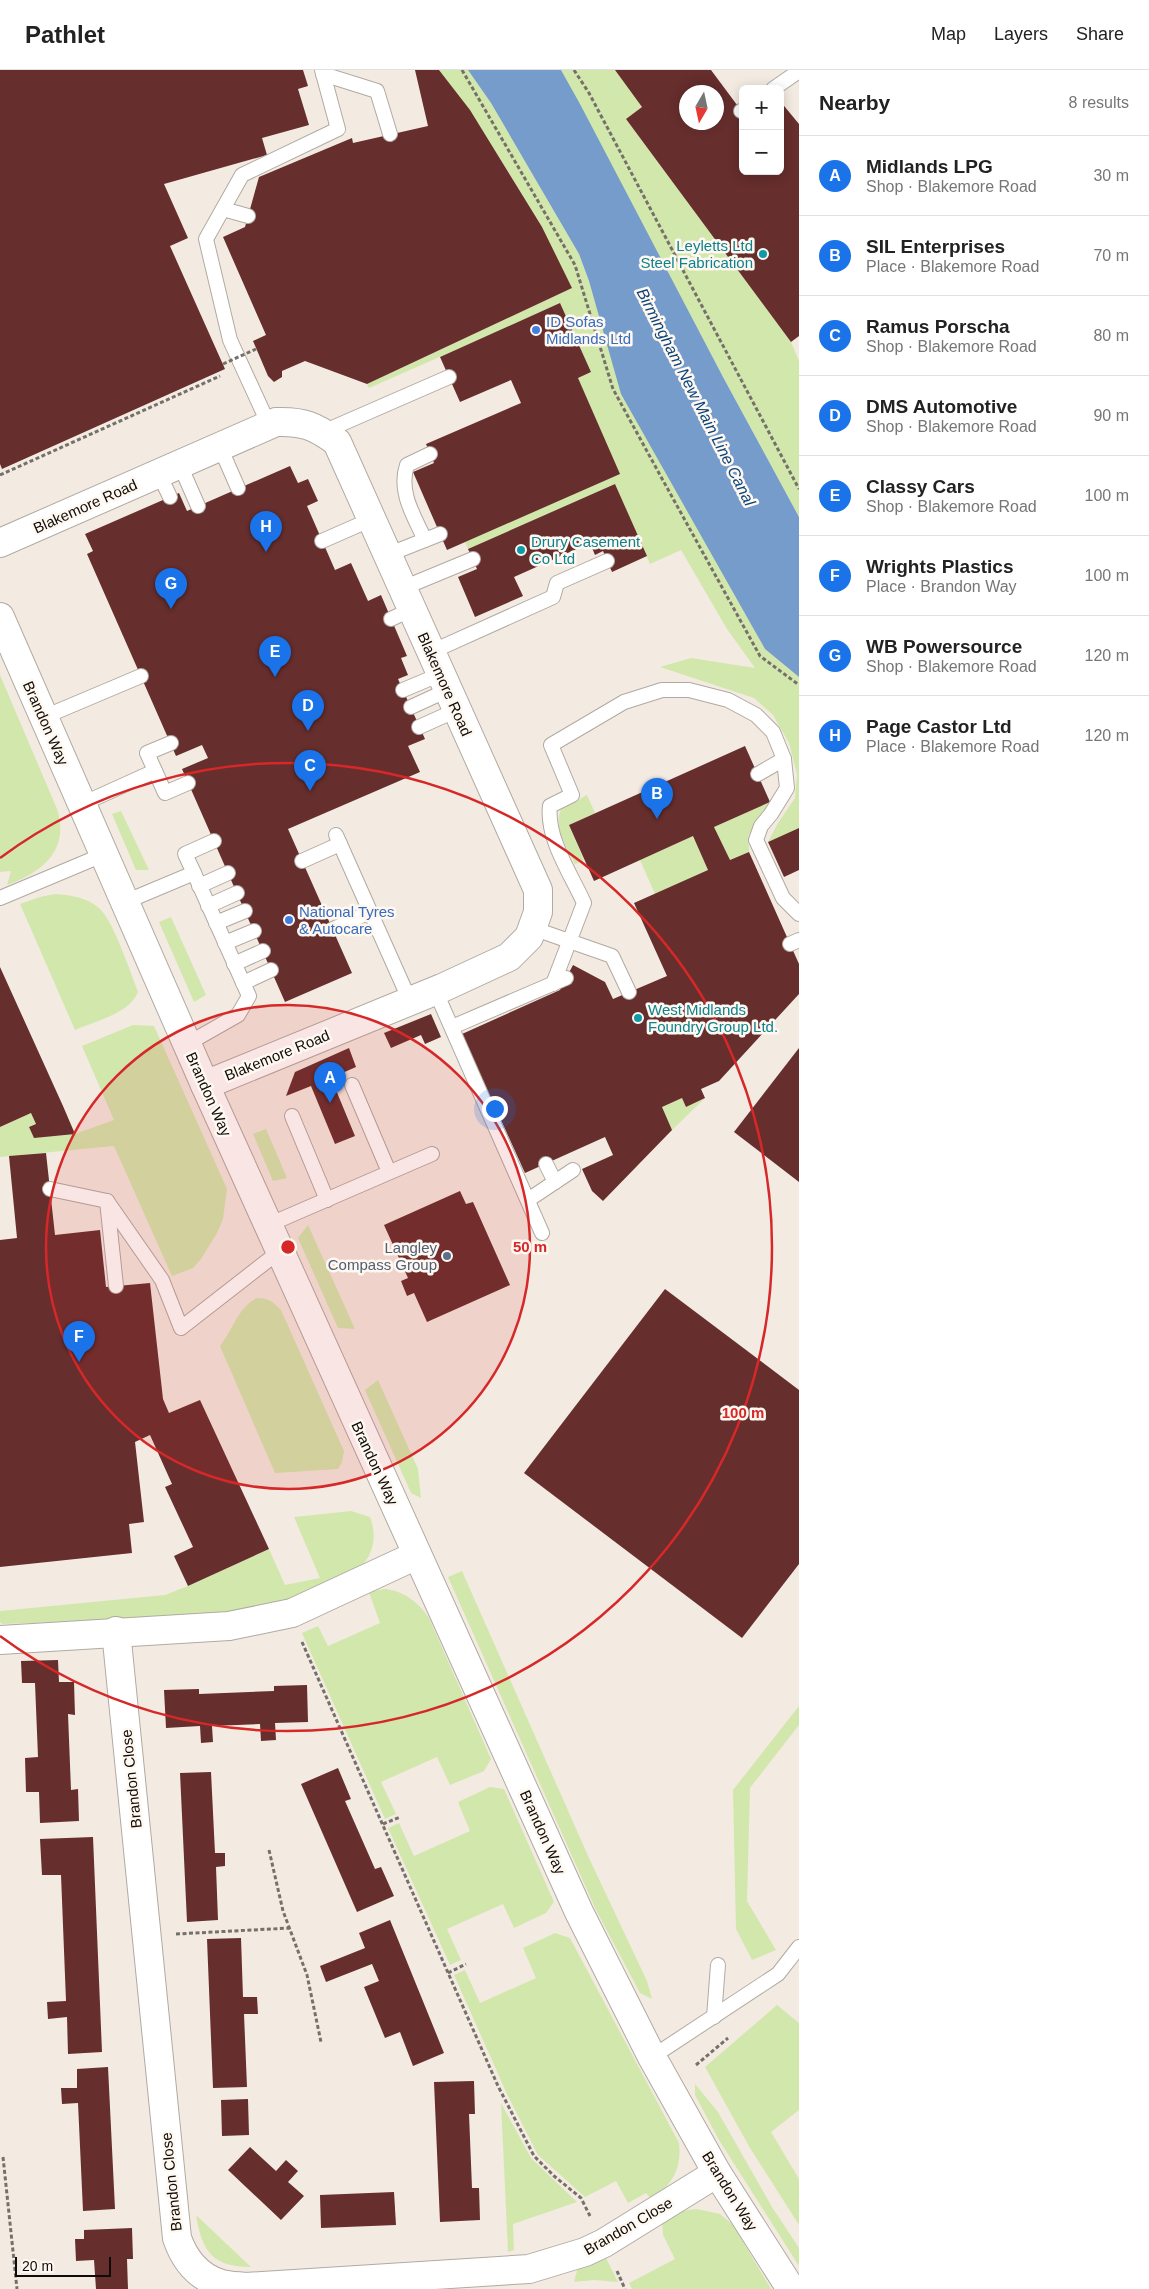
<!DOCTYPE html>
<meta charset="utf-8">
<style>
body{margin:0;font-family:Helvetica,sans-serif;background:#f2f2f2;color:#222}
.controls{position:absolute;right:15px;top:15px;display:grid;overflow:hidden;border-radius:8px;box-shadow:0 2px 12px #0003}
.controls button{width:45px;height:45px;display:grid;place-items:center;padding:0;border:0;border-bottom:1px solid #e0e0e0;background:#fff;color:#222;font:25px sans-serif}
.compass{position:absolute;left:679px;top:15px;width:45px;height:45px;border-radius:50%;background:#fff;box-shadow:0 2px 12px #0003;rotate:189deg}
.scale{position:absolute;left:15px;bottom:12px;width:96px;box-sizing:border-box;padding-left:5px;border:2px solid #0e0b08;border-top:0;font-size:14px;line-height:18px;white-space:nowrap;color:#0e0b08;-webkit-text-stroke:4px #fff8f1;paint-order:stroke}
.you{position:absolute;left:494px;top:1038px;width:18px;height:18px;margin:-12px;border:4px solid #fff;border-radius:50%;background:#1a73e8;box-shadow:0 0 0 8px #1a73e833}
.badge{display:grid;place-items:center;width:32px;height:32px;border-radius:50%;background:#1a73e8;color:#fff;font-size:16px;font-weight:700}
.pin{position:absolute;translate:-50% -41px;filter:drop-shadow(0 1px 2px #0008)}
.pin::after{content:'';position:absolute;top:26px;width:18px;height:15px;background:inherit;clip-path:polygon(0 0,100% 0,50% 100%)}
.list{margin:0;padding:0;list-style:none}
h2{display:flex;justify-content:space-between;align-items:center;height:65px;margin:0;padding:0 20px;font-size:21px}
h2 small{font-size:16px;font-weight:400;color:#767676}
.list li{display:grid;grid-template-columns:32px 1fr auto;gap:15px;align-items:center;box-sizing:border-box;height:80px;padding:0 20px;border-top:1px solid #e0e0e0}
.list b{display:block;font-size:19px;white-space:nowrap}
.list p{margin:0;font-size:16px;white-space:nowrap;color:#767676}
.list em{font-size:16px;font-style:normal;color:#767676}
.map{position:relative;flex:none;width:799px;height:2219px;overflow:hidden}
header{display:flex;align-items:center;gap:30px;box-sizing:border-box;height:70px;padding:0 25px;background:#fff;border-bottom:1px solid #e0e0e0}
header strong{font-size:24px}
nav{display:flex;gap:28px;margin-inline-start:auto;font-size:18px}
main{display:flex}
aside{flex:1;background:#fff}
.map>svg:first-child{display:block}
.green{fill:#d2e7ac}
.water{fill:#759cca}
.building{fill:#662e2d;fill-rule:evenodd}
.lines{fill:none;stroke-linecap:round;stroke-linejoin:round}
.service-casing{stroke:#b1aaa2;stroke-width:16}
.minor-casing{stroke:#b1aaa2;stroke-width:30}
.tertiary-casing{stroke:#b1aaa2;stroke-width:30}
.path{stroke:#75706a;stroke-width:3;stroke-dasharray:4 2.5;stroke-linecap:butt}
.service{stroke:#fff;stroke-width:14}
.minor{stroke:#fff;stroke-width:28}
.tertiary{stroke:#fff;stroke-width:28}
.path-bridge{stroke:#75706a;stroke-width:3;stroke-dasharray:4 2.5;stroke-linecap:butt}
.ring{fill:none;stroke:#d62828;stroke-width:2.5}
.culture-dot{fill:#0f9aa8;stroke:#fff8f1;stroke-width:2}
.shop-dot{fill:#3f7fe0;stroke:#fff8f1;stroke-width:2}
.service-dot{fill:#5c6f8a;stroke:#fff8f1;stroke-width:2}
.labels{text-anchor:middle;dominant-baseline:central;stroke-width:5;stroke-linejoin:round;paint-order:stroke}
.culture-label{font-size:15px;fill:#0d838f;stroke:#fff8f1;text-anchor:start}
.shop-label{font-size:15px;fill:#366cbe;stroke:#fff8f1;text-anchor:start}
.street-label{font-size:15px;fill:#0e0b08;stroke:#fff8f1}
.service-label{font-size:15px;fill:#4e5e75;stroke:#fff8f1;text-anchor:end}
.water-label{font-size:16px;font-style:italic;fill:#09437c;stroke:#fff8f1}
.centre{fill:#d62828;stroke:#fff8f1;stroke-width:2.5}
.ring-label{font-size:15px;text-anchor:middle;font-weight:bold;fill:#d62828;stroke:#fff8f1;stroke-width:5;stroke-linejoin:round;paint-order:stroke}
</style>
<header>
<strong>Pathlet</strong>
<nav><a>Map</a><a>Layers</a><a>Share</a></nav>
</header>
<main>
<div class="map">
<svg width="799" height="2219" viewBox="0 0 799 2219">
<rect width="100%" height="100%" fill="#f3ebe2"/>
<!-- green -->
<g class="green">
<path d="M439,0H468L491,33L579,184L589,211L622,324L765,579L799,607V758L768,772L778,753L795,728L797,704L789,673L773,645L754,628L660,597L691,588L755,598L727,559L681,480L650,494L615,414L468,479L465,472L578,308L591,302L560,234L369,318L367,314L572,218C534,142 491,68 439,0Z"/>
<path d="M561,0H615L642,37L626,49L791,272L799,291V447L723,307Z"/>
<path d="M0,605L57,739C70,780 43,802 7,815L11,801L0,802Z"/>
<path d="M587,725L595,743L569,755L584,790L575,794C566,775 553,759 561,739Z"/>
<path d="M770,732L748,766L749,782L730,790L714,757Z"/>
<path d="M121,741L149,800H136L112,744Z"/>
<path d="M693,766L708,800L655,824L640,790Z"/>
<path d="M55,824C70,825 86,827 99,838C114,852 130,901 138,922C129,944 95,951 75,960L20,834L40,827Z"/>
<path d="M171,847L206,925L194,932L159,852Z"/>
<path d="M133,955L154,956L227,1119L223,1149L217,1163L201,1189L193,1198L172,1206L114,1076L0,1087V1057L31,1043L36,1054L29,1057L34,1067L75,1064L114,1050L82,976Z"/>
<path d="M682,1028L686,1037L705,1028L672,1060L662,1037Z"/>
<path d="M266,1059L287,1108L273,1111L253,1064Z"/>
<path d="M308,1155L355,1259L338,1258L298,1168Z"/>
<path d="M257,1228C269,1228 273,1232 281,1240L344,1381L342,1392L338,1399L275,1403L220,1276C233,1260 238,1237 257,1228Z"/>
<path d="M378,1310L418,1399L421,1428L411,1423L365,1320Z"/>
<path d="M351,1441L370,1447C376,1462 375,1480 364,1493C343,1516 251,1543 219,1547C195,1549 171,1548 147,1549C99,1551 51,1552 2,1554L0,1552V1541L165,1525L188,1516L269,1479L285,1515L320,1508L294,1447Z"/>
<path d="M462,1501L589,1788L647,1911L652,1929L640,1923L596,1840L448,1507Z"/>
<path d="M384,1519C403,1520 418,1532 429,1548L491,1689L484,1701L450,1715L437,1687L381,1712L396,1744L385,1749L302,1563L318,1556L328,1576L380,1553L369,1522Z"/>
<path d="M799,1636V1655L750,1718L747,1831L776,1880L752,1890L736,1859L733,1720Z"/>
<path d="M490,1717L504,1719L554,1832L546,1843L514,1858L503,1834L447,1859L461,1890L450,1895L388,1758L399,1753L414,1786L470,1761L458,1732Z"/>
<path d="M555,1863L570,1868L679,2073C682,2099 672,2114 652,2130L646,2123L628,2133L616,2111L585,2127L538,2085L507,2024L454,1905L465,1900L480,1933L536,1908L523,1878Z"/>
<path d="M777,1935L799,1953V2040L771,2062L799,2109V2155L750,2078L705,1997Z"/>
<path d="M695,2014L718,2042L772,2137L799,2178V2196L719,2070L695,2025Z"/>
<path d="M501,2033L531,2088L577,2132L513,2154L514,2180L508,2182Z"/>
<path d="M697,2139L720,2144L733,2155L771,2219H632L629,2213L675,2189L663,2165L662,2152C674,2143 682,2140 697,2139Z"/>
<path d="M196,2145L251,2197C212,2197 202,2181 196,2145Z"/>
<path d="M604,2184L618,2212L594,2210L574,2212L578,2197Z"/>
</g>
<!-- water -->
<path class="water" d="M468,0H561L580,34L723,307L799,447V607L765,579L621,324L589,211L579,184L491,33Z"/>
<!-- building -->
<g class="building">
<path d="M0,0H303L308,16L298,19L309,55L262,68L267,85L164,114L188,168L170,176L225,299L2,399L0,394Z"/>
<path d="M415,0H439L470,40L542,157L572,218L367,314L305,291L282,301V307L274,312L268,306L253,271L266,265L223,167L245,157L259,107L352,68L353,73L428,56Z"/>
<path d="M615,0H711L743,43V101H780V31L799,54V266L791,272L626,49L642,37ZM686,22H716V52H686Z"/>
<path d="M560,233L591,302L578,308L620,404L447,480L413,402L434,393L426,374L521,333L511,310L460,332L440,287Z"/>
<path d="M290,396L298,413L308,409L318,431L307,436L335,500L351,493L368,531L381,525L407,586L401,588L408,605L398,609L425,669L408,676L420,702L288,759L352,903L285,932L182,699L208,688L202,675L176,686L87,484L93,481L85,464L179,423L187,441Z"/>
<path d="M615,414L647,486L612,502L603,481L595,485L590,473L514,507L523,526L475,547L458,507L477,499L468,479Z"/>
<path d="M745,676L770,732L714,757L730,790L749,782L799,894V924L719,1011L701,1019L705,1028L686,1037L682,1028L662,1037L672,1060L603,1131L592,1121L582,1099L613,1085L605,1067L525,1103L462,964L560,920L573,895L605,912L613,929L667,906L634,833L708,800L693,766L594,811L569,755Z"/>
<path d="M799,758V800L784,807L768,772Z"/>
<path d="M0,897L63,1036L75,1064L34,1068L29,1057L36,1054L31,1043L0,1057Z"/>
<path d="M431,944L441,967L425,974L421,965L391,978L384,963Z"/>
<path d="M349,978L356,997L331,1008L355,1066L335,1074L311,1016L286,1026L295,1002Z"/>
<path d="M799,978V1112L734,1062Z"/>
<path d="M46,1083L55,1165L100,1160L106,1217L150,1213L163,1329L169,1343L200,1330L269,1479L188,1516L174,1486L193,1477L165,1417L172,1414L150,1365L135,1372L144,1452L129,1454L132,1483L0,1497V1170L17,1168L9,1086Z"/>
<path d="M460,1121L466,1134L473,1132L510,1215L427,1252L414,1223L407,1226L401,1211L408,1208L384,1155Z"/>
<path d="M665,1219L799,1320V1494L742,1568L524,1403Z"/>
<path d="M58,1590L59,1612H74L75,1645L68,1644L71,1720L78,1719L79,1751L40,1753L39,1722H26L25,1688L38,1687L35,1613H22L21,1591Z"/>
<path d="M307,1615L308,1652L275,1653L276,1670L261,1671L260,1654L212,1656L213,1672L201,1673L200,1656L166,1658L164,1620L199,1619V1624L274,1621V1616Z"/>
<path d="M338,1698L351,1729L345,1731L375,1799L381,1797L394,1826L357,1842L301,1714Z"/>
<path d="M211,1702L215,1783H225V1796L216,1797L218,1850L187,1852L180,1703Z"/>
<path d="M93,1767L102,1982L68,1984L67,1947L48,1949L47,1932L66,1931L61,1805H42L40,1769Z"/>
<path d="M390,1850L444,1983L413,1996L400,1962L385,1968L364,1917L379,1911L372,1894L326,1912L320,1896L365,1878L359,1863Z"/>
<path d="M241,1868L243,1927H257L258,1944H244L247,2017L213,2018L207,1869Z"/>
<path d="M108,1997L115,2139L83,2141L78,2033L62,2034L61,2018H77V1999Z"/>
<path d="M474,2011L475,2044H469L472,2118H479L480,2150L440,2152L434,2012Z"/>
<path d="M248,2029L249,2065L222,2066L221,2030Z"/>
<path d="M250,2077L276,2101L286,2090L298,2101L288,2112L304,2126L281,2150L228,2100Z"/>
<path d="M394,2122L396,2155L321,2158L320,2125Z"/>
<path d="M132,2158L133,2189H127L128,2219H96L94,2190L76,2191L75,2169H84V2160Z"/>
</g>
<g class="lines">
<!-- service casing -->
<g class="service-casing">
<g id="service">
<path d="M323,4L377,21L390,64"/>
<path d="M773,19L799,1"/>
<path d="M741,41L743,40"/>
<path d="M223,139L248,146"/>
<path d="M269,355L230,270L206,169L242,105L338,59L322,0"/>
<path d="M323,362L449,307"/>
<path d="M220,377L238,418"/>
<path d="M180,395L198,436"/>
<path d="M159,404L170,427"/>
<path d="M425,470C414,446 398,422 407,395L430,384"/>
<path d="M322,471L372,449"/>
<path d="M387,485L440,464"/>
<path d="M403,518L473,489"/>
<path d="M391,549L412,539"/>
<path d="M431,582L553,527L557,513L607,491"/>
<path d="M403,620L441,604"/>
<path d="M411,637L448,620"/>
<path d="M44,647L141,606"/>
<path d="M419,657L457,640"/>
<path d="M171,673L147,683L165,723L188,713"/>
<path d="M758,704L784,689"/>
<path d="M82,734L155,701"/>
<path d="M336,765L410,931"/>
<path d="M302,791L340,774"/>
<path d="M194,803L185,784L214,771"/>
<path d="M199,816L228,803"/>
<path d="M0,828L105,784"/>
<path d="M125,832L194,803L249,926L238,945L187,974"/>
<path d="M208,836L237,823"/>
<path d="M216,853L245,841"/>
<path d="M532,858L612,886L629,922"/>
<path d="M333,859L370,842"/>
<path d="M225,873L254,861"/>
<path d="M790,874L799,870"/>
<path d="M234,894L263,881"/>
<path d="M243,913L271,900"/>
<path d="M553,914L584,833C571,804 546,768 550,736L572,725L551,675L624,632L662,620H689L728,630L756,645L773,662L784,689L787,718L771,744L761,756L756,770L783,828L799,844"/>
<path d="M435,920L542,1163"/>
<path d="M452,957L566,908"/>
<path d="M352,1015L389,1102"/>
<path d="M292,1046L327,1130"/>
<path d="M546,1094L555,1112"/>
<path d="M50,1119L107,1131L116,1216"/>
<path d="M528,1130L573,1100"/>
<path d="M107,1131L162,1210L181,1258L280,1181"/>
<path d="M268,1155L432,1084"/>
<path d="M714,1947L718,1895"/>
<path d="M652,1987L778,1904L799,1877"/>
</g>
</g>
<!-- minor casing -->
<g class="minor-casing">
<g id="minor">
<path d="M0,473L276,352C303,351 315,356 337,372L538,820V842L529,867L509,887L442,918L205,1015"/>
<path d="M116,1561L177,2168C184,2188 197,2206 219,2213C227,2216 238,2216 246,2217L529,2199L585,2182L604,2173L717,2103"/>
<path d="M0,1570L229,1556L292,1543L417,1485"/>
</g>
</g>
<!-- tertiary casing -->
<g class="tertiary-casing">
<path id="tertiary" d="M0,547L205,1015L579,1842L652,1987L717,2103L791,2219"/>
</g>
<!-- path -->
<g class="path">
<path d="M462,0L575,195L613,319L660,405L760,586L799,615"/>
<path d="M574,0L589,23L799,419"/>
<path d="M0,405L220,306"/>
<path d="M302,1572L498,2016L534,2086L554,2106L581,2128L590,2146"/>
<path d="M383,1754L400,1747"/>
<path d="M269,1780L283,1841L307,1905L321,1972"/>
<path d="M176,1864L290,1858"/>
<path d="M448,1903L466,1894"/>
<path d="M696,1995L728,1968"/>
<path d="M3,2087L17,2219"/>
<path d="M617,2201L625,2219"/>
</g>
<!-- service -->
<use href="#service" class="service"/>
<!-- minor -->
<use href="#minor" class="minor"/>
<!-- tertiary -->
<use href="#tertiary" class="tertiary"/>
<!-- path-bridge -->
<path class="path-bridge" d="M223,294L256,279"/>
</g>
<!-- distance rings -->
<circle cx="288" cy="1177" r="242" fill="#d62828" fill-opacity=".12"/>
<g class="ring">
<circle cx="288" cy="1177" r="242"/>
<path d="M0 788A484 484 0 1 1 0 1566"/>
</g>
<!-- markers -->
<g class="culture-dot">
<circle cx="763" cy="184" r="5"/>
<circle cx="521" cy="480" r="5"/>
<circle cx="638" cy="948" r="5"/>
</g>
<g class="shop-dot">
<circle cx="536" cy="260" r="5"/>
<circle cx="289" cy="850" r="5"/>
</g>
<circle class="service-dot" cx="447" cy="1186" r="5"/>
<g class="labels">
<!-- culture labels -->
<g class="culture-label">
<text x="753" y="175" text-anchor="end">Leyletts Ltd<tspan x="753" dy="17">Steel Fabrication</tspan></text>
<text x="531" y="471">Drury Casement<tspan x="531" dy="17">Co Ltd</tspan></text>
<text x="648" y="939">West Midlands<tspan x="648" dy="17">Foundry Group Ltd.</tspan></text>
</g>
<!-- shop labels -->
<g class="shop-label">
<text x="546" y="251">ID Sofas<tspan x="546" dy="17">Midlands Ltd</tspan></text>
<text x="299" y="841">National Tyres<tspan x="299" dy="17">&amp; Autocare</tspan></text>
</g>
<!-- street labels -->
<g class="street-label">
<text transform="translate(85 436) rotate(-24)">Blakemore Road</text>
<text transform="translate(445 614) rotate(66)">Blakemore Road</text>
<text transform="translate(46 653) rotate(66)">Brandon Way</text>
<text transform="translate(277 985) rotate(-22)">Blakemore Road</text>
<text transform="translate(209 1024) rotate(66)">Brandon Way</text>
<text transform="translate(375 1393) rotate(65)">Brandon Way</text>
<text transform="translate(131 1709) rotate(-96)">Brandon Close</text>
<text transform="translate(543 1762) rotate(66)">Brandon Way</text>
<text transform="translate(171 2112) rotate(-96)">Brandon Close</text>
<text transform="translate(730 2121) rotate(58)">Brandon Way</text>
<text transform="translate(628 2156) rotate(-30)">Brandon Close</text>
</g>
<!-- service labels -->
<g class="service-label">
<text x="437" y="1177">Langley<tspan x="437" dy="17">Compass Group</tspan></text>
</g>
<!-- water labels -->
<g class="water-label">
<text transform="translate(696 327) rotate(63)">Birmingham New Main Line Canal</text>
</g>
</g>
<circle cx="288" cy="1177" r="8" class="centre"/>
<g class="ring-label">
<text x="530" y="1182">50 m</text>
<text x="743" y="1348">100 m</text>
</g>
</svg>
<div class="controls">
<button>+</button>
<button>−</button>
</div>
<svg class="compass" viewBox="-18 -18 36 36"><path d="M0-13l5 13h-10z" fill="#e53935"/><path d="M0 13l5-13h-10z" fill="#767676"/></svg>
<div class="scale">20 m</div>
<div class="you"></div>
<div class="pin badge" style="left:330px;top:1033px">A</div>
<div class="pin badge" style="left:657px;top:749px">B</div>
<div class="pin badge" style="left:310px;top:721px">C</div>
<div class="pin badge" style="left:308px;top:661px">D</div>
<div class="pin badge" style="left:275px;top:607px">E</div>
<div class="pin badge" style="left:79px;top:1292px">F</div>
<div class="pin badge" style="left:171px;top:539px">G</div>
<div class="pin badge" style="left:266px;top:482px">H</div>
</div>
<aside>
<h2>Nearby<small>8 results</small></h2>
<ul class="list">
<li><span class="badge">A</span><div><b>Midlands LPG</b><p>Shop · Blakemore Road</p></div><em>30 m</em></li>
<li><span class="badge">B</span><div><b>SIL Enterprises</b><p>Place · Blakemore Road</p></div><em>70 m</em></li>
<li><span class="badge">C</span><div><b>Ramus Porscha</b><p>Shop · Blakemore Road</p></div><em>80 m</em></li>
<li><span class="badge">D</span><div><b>DMS Automotive</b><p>Shop · Blakemore Road</p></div><em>90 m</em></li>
<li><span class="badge">E</span><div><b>Classy Cars</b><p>Shop · Blakemore Road</p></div><em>100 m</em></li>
<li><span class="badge">F</span><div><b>Wrights Plastics</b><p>Place · Brandon Way</p></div><em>100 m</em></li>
<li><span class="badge">G</span><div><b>WB Powersource</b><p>Shop · Blakemore Road</p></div><em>120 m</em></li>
<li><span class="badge">H</span><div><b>Page Castor Ltd</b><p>Place · Blakemore Road</p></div><em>120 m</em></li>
</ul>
</aside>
</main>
